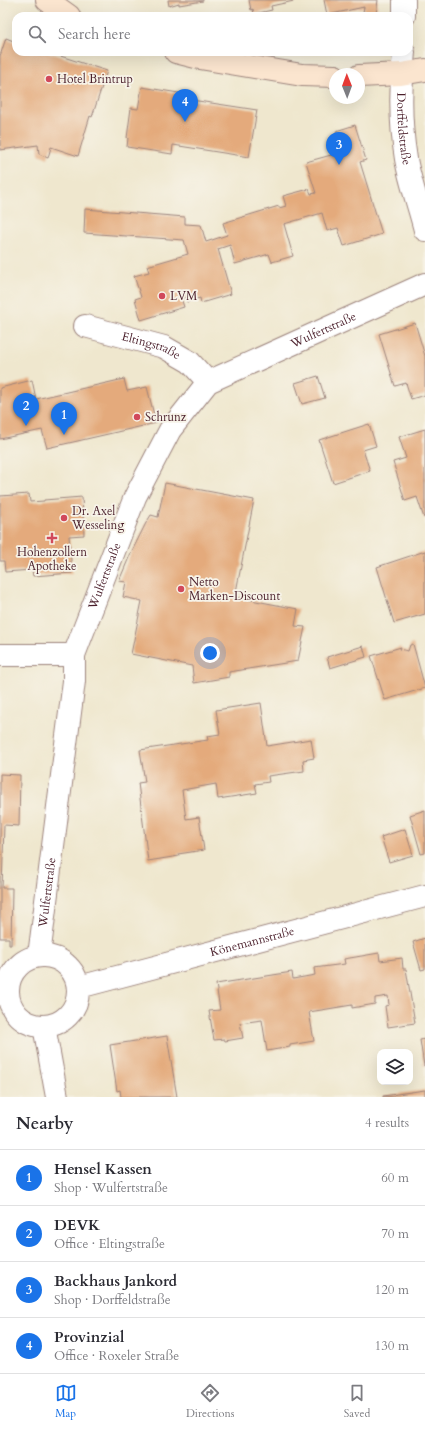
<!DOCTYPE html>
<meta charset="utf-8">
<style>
body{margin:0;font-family:Cardo,serif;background:#f7f7f7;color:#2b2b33}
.controls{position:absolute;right:12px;bottom:12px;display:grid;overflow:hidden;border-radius:8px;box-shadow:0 4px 16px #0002}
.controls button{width:36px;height:36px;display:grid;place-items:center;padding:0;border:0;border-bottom:1px solid #e1e1e2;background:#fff;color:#2b2b33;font:20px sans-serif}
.compass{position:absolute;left:329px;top:68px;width:36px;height:36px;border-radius:50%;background:#fff;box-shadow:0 4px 16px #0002;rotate:359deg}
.you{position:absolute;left:210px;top:653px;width:14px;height:14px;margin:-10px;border:3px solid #fff;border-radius:50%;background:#1a73e8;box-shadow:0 0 0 6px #1a73e833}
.badge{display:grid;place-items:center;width:26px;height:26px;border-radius:50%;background:#1a73e8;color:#fff;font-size:13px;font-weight:700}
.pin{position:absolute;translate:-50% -33px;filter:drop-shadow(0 1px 2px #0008)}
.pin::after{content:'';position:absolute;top:21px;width:14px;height:12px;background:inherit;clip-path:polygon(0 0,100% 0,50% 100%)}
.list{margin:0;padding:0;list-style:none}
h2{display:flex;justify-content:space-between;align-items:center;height:52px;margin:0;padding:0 16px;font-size:17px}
h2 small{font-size:13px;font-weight:400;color:#7c7c81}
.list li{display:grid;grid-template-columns:26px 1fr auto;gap:12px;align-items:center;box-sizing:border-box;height:56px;padding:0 16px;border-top:1px solid #e1e1e2}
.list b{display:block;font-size:15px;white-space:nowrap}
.list p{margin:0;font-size:13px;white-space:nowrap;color:#7c7c81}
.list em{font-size:13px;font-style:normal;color:#7c7c81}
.icon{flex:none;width:22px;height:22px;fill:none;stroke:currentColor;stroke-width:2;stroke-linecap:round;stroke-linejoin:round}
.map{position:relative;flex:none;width:425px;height:1097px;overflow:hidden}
.search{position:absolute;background:#fff;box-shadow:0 4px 16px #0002;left:12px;right:12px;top:12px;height:44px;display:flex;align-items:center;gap:10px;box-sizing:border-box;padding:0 14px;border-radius:12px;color:#7c7c81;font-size:15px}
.sheet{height:276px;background:#fff}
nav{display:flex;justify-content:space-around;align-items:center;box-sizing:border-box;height:56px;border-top:1px solid #e1e1e2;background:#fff;font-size:11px;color:#7c7c81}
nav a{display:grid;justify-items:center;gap:2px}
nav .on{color:#1a73e8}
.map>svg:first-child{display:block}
.building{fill:#e4aa7c}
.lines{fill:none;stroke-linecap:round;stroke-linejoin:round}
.street-casing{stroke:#9c837c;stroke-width:24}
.secondary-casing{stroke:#9c837c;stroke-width:24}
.street{stroke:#fff;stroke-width:22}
.secondary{stroke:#fbe5cf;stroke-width:22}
.poi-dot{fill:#d1495b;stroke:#f7f3e8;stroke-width:1.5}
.labels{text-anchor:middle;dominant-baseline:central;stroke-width:3.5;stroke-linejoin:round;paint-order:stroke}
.poi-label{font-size:12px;fill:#4a1f2b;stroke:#f7f3e8;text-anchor:start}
.street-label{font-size:12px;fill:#4a1f2b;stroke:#f7f3e8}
</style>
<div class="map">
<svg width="425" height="1097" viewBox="0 0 425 1097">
<rect width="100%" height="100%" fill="#f7f3e8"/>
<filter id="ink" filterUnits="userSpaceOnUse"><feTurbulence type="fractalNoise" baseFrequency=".025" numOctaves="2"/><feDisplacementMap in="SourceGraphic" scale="8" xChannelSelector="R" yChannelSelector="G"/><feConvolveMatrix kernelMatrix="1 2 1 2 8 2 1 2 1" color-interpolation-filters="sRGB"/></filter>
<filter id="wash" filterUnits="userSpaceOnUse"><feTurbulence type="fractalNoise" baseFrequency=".012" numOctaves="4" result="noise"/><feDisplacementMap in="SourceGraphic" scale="16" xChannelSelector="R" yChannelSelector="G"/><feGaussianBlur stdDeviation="0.9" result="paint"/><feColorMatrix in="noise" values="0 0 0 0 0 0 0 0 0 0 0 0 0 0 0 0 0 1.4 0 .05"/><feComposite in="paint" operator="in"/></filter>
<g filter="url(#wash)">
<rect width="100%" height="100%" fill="#efe7ce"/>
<g id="blocks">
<!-- building -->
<g class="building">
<path d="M168,0H203V1L179,5V3L169,6Z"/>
<path d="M249,0H294V1L271,6L272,10L254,14L253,9L251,10Z"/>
<path d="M324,0H378L376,15L363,12L364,7L327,15Z"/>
<path d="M6,38L16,42V52H48L107,71L92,117L90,116L78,156L51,147L48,158L39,154L38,145L0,150V56Z"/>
<path d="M142,87L185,94V99L257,110L249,157L173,145L172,154L127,147L128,138H127L131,108L138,109Z"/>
<path d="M355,125L366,160L360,162L382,234L344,246L338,228L327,231L322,213L284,224L293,256L272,262L269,254L235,264L230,245L218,249L231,294L201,303L200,298L187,302L185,297L181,298L184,307L141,320L135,299L141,297L134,276L149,272L147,266L188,254L184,240L84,233L85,209L185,217V224L201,225L206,242L227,235L223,223L279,206V208L286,206L283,196L309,189L311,194L316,193L306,162L342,152L336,131Z"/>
<path d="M415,323L425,356V395L411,399L406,383L395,386L379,334Z"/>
<path d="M318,376L325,398L302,404L295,383Z"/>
<path d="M124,379L127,391L147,387L156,423L47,448L42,430L0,439V388L32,380L36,399Z"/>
<path d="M369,424L376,446L363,450L370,471L333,483L319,440Z"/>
<path d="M425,429V518H424L417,497L405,501L393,462L406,458L399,437Z"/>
<path d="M165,483L254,500L235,597L298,609L295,626L305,627L298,661L229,672V677L194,683L192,666L131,654L142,601L123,597L126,582L119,581L130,555L146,523L151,515L158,517Z"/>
<path d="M29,494L30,502L44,501V500L82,497L84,535L69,536L72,573L33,576L32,570L5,572L4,561H0V496Z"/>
<path d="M425,551V614L394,623L377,567Z"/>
<path d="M413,644L425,688L385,700L371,656L401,647L400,649L408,651L410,645Z"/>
<path d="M363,646L366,657L330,668L327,657Z"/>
<path d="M261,703L267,746L311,739L314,758L303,760L304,771L268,776L269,782L255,784L257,793L218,799L216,784L182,790L186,819L199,817L204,850L178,854L179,856L148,861L138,783L145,782L140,750L208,740L207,736L220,734L216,710Z"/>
<path d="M0,774L20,775L19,826L4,825L2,888H12L11,945H9V938H0Z"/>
<path d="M425,810V853L421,854L410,815Z"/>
<path d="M405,829L413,855L389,862L381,837Z"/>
<path d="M425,938V969L421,970L413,942Z"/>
<path d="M379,953L380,961L402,958L403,969H406L415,1023L388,1027L385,1006L389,1005L388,996L375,998V1004L352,1008V1005L309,1012L314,1041L290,1045V1047L267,1051L262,1020L240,1023L243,1038L225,1041L224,1039L214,1040L209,1011L220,1010L216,984L292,972L293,979L315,975L314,968L345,964L344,959Z"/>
<path d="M167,1036L177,1097H121L120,1090L117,1091L110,1045Z"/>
<path d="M425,1039V1066H424L420,1040Z"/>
<path d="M425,1090V1097H383V1096Z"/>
</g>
</g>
</g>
<g filter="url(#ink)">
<use href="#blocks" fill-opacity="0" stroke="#9c837c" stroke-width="1"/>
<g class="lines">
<!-- street casing -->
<g class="street-casing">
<g id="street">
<path d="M404,0V16"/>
<path id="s1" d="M404,52C400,88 400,123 406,159C410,182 419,206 425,230"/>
<path id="s2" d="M85,326L164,347L190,362L208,382"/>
<path d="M0,655H74"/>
<path id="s3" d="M39,956L74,681V655L135,497L170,430L208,382L425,284"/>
<circle cx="43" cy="991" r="35"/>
<path id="s4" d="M79,987L425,896"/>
<path d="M44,1026L57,1097"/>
</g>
</g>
<!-- secondary casing -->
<g class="secondary-casing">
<g id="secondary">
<path d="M47,0L69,16"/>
<path d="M176,52L200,58L302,75L335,76"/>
<path d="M359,76L401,74L425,70"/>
</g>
</g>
<!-- street -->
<use href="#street" class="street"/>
<!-- secondary -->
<use href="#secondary" class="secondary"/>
</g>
</g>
<!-- markers -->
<g class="poi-dot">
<circle cx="49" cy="79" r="4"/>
<circle cx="162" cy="296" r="4"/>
<circle cx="137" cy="417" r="4"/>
<circle cx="64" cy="518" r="4"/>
<path d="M50 532h4v4h4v4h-4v4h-4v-4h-4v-4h4z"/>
<circle cx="181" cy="589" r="4"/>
</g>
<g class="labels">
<!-- poi labels -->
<g class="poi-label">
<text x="57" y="79">Hotel Brintrup</text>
<text x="170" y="296">LVM</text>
<text x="145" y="417">Schrunz</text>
<text x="72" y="511">Dr. Axel<tspan x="72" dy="14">Wesseling</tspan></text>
<text x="52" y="552" text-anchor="middle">Hohenzollern<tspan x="52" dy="14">Apotheke</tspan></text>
<text x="189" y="582">Netto<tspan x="189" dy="14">Marken-Discount</tspan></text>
</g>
<!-- street labels -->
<g class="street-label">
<text stroke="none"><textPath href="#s1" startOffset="77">Dorffeldstraße</textPath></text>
<text stroke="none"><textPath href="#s3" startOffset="736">Wulfertstraße</textPath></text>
<text stroke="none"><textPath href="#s2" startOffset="69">Eltingstraße</textPath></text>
<text stroke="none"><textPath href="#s3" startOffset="388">Wulfertstraße</textPath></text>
<text stroke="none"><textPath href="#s3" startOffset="64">Wulfertstraße</textPath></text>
<text stroke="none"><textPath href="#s4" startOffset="179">Könemannstraße</textPath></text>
</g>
</g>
</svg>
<div class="controls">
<button><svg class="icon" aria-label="layers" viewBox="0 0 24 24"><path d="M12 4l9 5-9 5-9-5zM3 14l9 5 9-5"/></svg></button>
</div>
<svg class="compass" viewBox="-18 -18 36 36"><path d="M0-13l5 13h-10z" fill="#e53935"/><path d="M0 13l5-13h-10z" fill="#7c7c81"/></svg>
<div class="you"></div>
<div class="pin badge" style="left:64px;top:435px">1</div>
<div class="pin badge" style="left:26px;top:426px">2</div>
<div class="pin badge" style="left:339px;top:165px">3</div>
<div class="pin badge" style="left:185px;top:122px">4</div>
<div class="search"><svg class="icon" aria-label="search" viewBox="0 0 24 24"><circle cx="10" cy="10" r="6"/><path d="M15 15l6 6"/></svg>Search here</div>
</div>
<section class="sheet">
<h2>Nearby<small>4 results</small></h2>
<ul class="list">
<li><span class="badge">1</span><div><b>Hensel Kassen</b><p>Shop · Wulfertstraße</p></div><em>60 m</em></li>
<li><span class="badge">2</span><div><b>DEVK</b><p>Office · Eltingstraße</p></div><em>70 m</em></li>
<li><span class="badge">3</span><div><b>Backhaus Jankord</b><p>Shop · Dorffeldstraße</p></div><em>120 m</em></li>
<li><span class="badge">4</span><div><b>Provinzial</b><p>Office · Roxeler Straße</p></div><em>130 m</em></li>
</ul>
</section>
<nav>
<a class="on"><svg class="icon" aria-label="map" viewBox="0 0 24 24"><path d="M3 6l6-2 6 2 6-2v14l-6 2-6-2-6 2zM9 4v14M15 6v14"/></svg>Map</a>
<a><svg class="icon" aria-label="directions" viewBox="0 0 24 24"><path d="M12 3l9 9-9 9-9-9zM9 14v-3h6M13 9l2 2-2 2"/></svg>Directions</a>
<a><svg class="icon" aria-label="saved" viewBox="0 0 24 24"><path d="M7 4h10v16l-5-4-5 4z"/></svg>Saved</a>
</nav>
